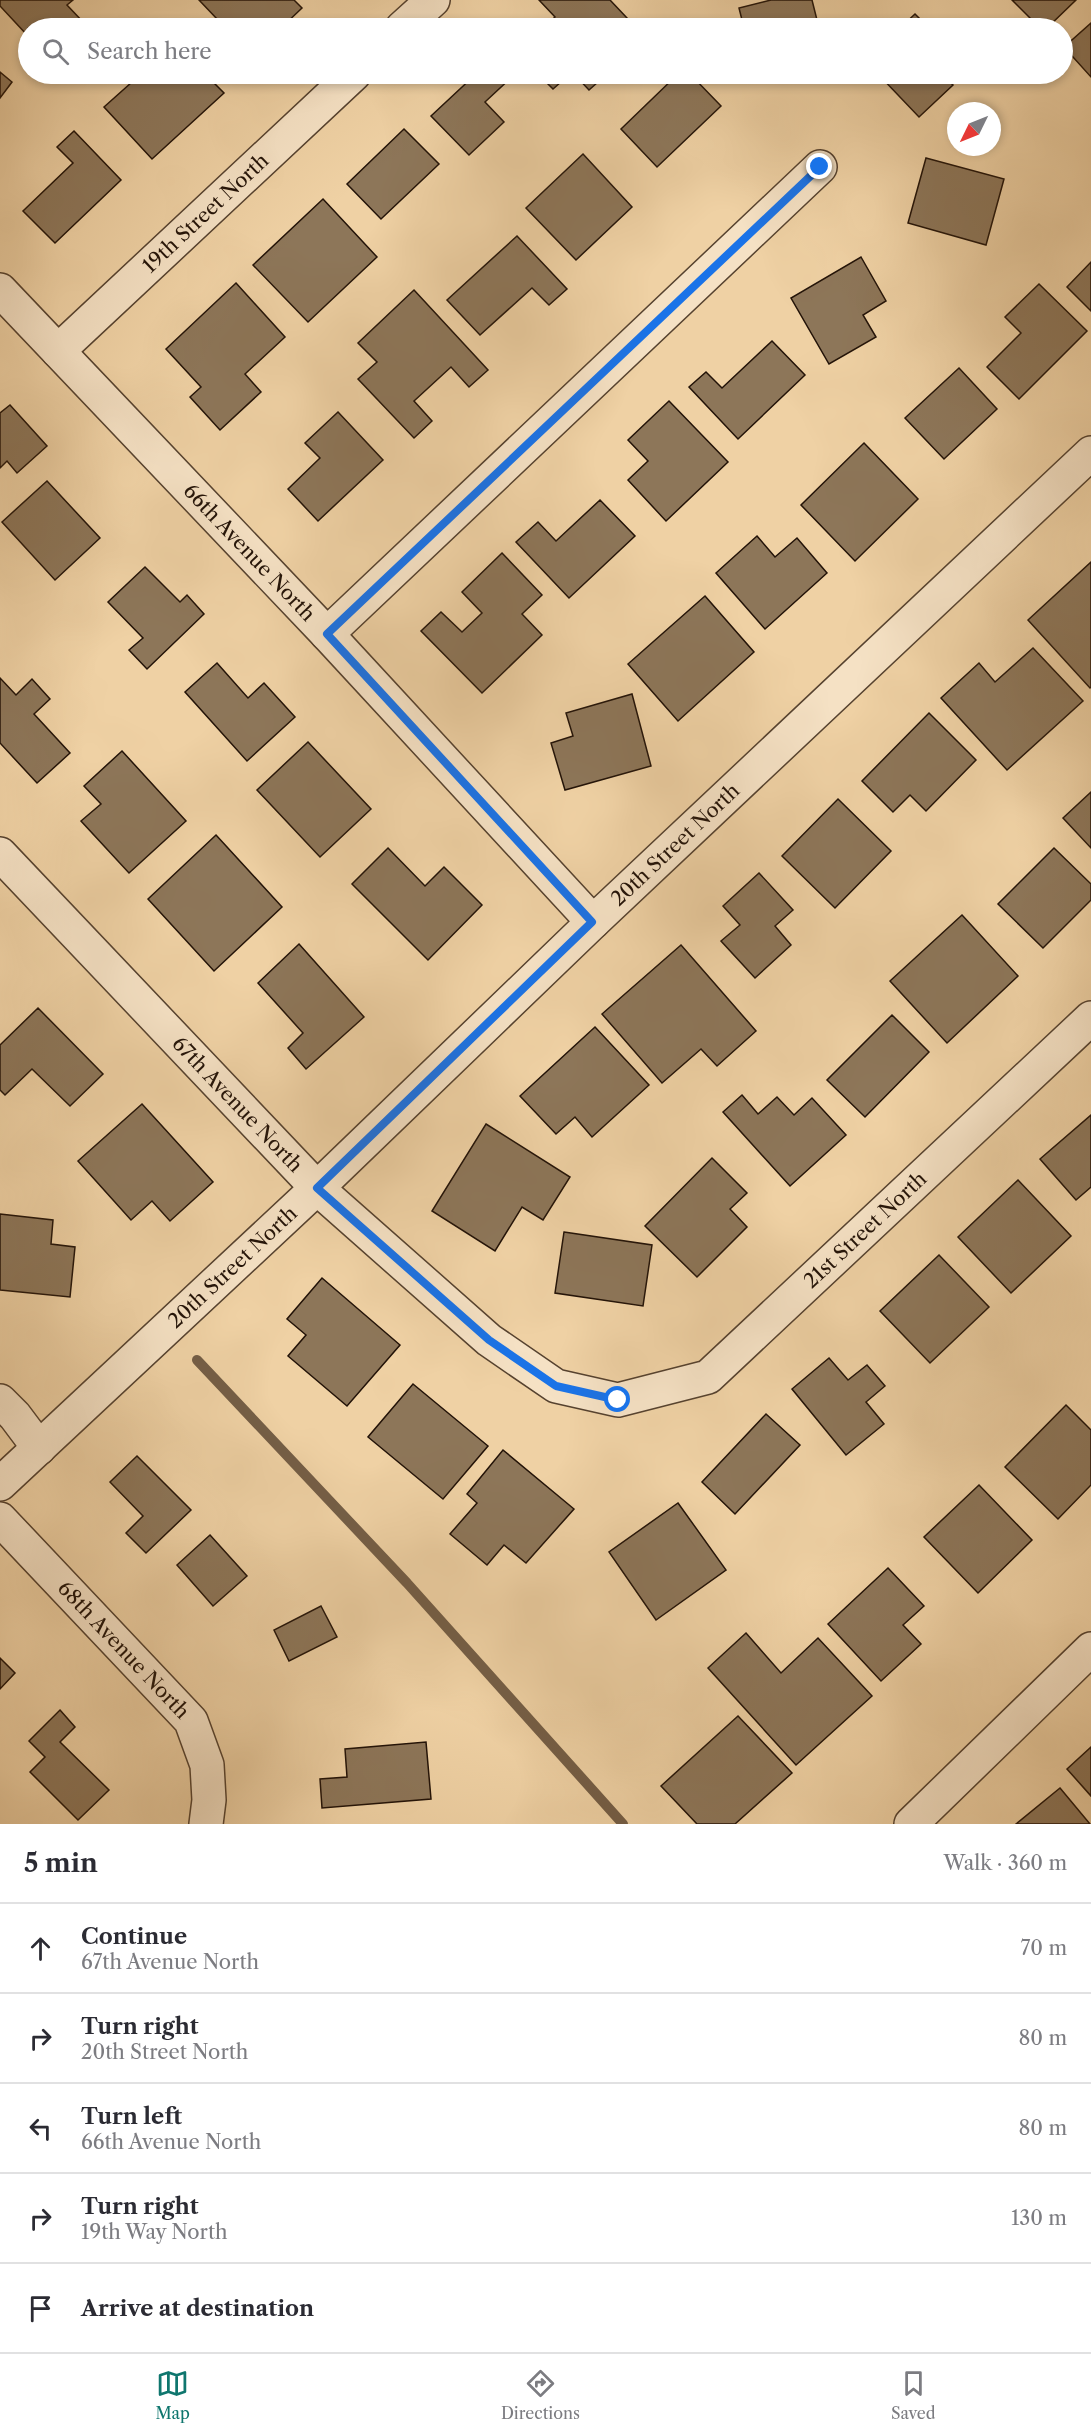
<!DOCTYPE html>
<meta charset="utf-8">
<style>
body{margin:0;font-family:"Libre Caslon Text",serif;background:#f2f2f3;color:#2b2b33}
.compass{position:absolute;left:947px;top:102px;width:54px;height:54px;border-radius:50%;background:#fff;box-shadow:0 3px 9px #0003;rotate:227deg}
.stop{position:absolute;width:18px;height:18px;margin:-14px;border:4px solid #1a73e8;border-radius:50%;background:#fff}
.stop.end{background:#1a73e8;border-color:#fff;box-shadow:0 2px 6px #0008}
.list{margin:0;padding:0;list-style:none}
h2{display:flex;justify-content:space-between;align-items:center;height:78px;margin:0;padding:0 24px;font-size:26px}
h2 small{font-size:20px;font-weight:400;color:#7c7c81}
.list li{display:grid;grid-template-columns:39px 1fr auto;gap:18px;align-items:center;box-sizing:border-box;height:90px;padding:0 24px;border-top:2px solid #e1e1e2}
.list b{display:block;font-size:22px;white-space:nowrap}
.list p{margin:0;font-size:20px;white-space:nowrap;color:#7c7c81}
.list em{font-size:20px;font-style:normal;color:#7c7c81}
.icon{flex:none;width:33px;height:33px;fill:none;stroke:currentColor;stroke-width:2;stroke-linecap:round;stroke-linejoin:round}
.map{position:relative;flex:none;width:1091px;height:1824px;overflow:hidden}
.search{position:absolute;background:#fff;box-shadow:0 3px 9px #0003;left:18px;right:18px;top:18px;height:66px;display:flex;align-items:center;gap:15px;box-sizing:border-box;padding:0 21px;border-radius:33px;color:#7c7c81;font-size:22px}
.sheet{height:528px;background:#fff}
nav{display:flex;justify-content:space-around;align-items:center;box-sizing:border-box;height:84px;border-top:2px solid #e1e1e2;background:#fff;font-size:16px;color:#7c7c81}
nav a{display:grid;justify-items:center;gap:3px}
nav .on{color:#0f766e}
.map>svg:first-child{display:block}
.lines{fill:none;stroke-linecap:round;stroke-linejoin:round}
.stream{stroke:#745e46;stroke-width:10}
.building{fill:#8d7659;stroke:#231308;stroke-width:1.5}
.street-casing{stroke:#56422f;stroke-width:36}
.street{stroke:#f5e1c4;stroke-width:33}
.route{stroke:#1a73e8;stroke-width:8}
.labels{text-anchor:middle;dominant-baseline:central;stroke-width:5;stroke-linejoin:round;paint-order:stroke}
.street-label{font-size:20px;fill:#231308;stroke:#f5e1c4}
</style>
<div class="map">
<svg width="1091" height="1824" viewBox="0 0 1091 1824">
<rect width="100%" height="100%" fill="#efd1a4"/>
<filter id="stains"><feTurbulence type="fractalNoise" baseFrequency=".00333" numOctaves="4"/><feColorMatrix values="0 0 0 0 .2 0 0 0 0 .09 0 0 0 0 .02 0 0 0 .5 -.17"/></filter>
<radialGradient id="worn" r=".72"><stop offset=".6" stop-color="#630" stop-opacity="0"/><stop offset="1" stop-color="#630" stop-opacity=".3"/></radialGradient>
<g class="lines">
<!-- stream -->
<path class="stream" d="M197,1360L407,1583L623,1824"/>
</g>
<!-- building -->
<g class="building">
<path d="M0,0H73L67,5L83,22L76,28H28V36L0,6Z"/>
<path d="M199,0H294L302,8L281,28H207L217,19Z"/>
<path d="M539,0H610L627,18L617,28H543L555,17Z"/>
<path d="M771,0H812L819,28H744L739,8Z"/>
<path d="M1012,0H1076L1047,28H1040Z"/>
<path d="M915,14L929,28H900Z"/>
<path d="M1091,23V77L1064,47Z"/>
<path d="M0,72L12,82L0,98Z"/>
<path d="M141,74H205L224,93L152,159L104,107Z"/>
<path d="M476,74H515L485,102L504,122L469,155L431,116Z"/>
<path d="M538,74H570L553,89Z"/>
<path d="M574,74H607L589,90Z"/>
<path d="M678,74H690L721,106L657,167L621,129Z"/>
<path d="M878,74H941L953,85L919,117Z"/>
<path d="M404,129L439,164L381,219L347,184Z"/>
<path d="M74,131L121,180L55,243L23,211L73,163L57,147Z"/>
<path d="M583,154L632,207L576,260L526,208Z"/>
<path d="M926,158L1004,179L986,245L908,223Z"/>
<path d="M323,199L377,257L308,322L253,265Z"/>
<path d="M517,236L567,289L549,305L532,288L480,335L447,300Z"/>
<path d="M861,257L886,301L863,315L876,337L829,364L791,298Z"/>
<path d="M1091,262V311L1067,287Z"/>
<path d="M236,283L285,337L245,374L261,392L220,430L190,397L201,387L166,349Z"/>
<path d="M1039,284L1087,331L1019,399L987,367L1021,333L1005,317Z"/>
<path d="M414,290L488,370L469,387L451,367L414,401L432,421L414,438L358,379L377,362L358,343Z"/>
<path d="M772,341L805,375L738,439L689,387L706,372L722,388Z"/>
<path d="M959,368L997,409L944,459L905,418Z"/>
<path d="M669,401L728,462L666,521L628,480L648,461L628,440Z"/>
<path d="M10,405L47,446L17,473L7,461L0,468V413Z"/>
<path d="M338,412L383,460L318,521L288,489L320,458L305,443Z"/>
<path d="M864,443L918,499L855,561L801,505Z"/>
<path d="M47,481L100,538L55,580L2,522Z"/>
<path d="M600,500L635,536L569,598L516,542L538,522L556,541Z"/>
<path d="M757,536L775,557L797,538L827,573L765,629L716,573Z"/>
<path d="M502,553L542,595L522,614L542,635L482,693L421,631L441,612L462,632L482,613L462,592Z"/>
<path d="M1091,562V687L1090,688L1028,620Z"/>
<path d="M145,567L180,602L187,595L204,614L147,669L129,650L143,638L108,602Z"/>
<path d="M705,596L754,652L678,721L628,664Z"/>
<path d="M1033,648L1083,701L1007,770L941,698L979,663L995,682Z"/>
<path d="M217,663L248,698L264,683L295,717L247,761L185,692Z"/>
<path d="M0,678L16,695L32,679L50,699L34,714L70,753L37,783L0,743Z"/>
<path d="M632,694L651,766L565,790L551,743L573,736L566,713Z"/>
<path d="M929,713L976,760L926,811L910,795L893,812L862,781Z"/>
<path d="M308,742L371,809L320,857L257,790Z"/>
<path d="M122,751L186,821L129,873L81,821L101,804L84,786Z"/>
<path d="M1091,792V848L1063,818Z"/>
<path d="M838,799L891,851L835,908L782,856Z"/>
<path d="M216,835L282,907L214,971L148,899Z"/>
<path d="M388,848L425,886L444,867L482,905L428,960L352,884Z"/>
<path d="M1054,848L1091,884V900L1043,948L998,904Z"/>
<path d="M759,873L793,910L775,926L791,945L755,978L721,941L740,925L723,906Z"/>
<path d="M962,915L1018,976L947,1043L890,981Z"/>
<path d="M299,944L364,1017L306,1069L288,1048L303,1033L258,983Z"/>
<path d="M681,945L756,1031L717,1066L701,1049L662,1083L602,1014Z"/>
<path d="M38,1008L103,1074L70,1106L32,1069L5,1095L0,1090V1045Z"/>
<path d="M892,1015L929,1052L865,1117L827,1080Z"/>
<path d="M595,1027L649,1085L592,1137L575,1117L556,1134L520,1096Z"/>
<path d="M742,1095L758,1114L777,1097L794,1115L812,1098L846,1135L790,1186L723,1112Z"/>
<path d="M142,1104L213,1182L170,1221L152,1201L131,1220L78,1161Z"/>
<path d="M1091,1115V1187L1076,1200L1040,1159Z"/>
<path d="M486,1124L570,1177L543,1220L522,1207L495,1251L432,1211Z"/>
<path d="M712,1158L747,1193L730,1209L747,1227L697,1277L645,1226Z"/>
<path d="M1018,1180L1071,1236L1011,1293L958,1237Z"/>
<path d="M0,1214L53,1220L51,1244L75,1247L70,1297L0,1290Z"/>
<path d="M564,1232L652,1245L643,1306L555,1293Z"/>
<path d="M939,1255L989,1307L930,1363L880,1311Z"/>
<path d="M322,1278L400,1345L347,1406L288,1356L306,1335L287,1319Z"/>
<path d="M829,1358L848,1380L867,1365L885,1386L866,1402L884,1424L846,1455L792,1389Z"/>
<path d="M413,1384L488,1446L443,1499L368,1437Z"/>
<path d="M1066,1405L1091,1430V1485L1058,1519L1005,1467Z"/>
<path d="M766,1414L800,1445L735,1514L702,1482Z"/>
<path d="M503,1450L574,1509L526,1563L504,1545L487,1565L450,1534L477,1503L467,1494Z"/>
<path d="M137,1456L191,1510L146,1553L126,1533L143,1516L110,1482Z"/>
<path d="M979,1485L1032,1540L978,1593L924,1537Z"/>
<path d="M678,1503L726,1570L656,1620L609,1552Z"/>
<path d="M210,1535L247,1576L213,1606L177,1565Z"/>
<path d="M888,1568L924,1606L903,1625L921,1644L881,1681L828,1624Z"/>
<path d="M321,1606L337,1637L289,1661L274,1630Z"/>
<path d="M746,1633L781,1673L818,1638L872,1696L796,1765L708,1668Z"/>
<path d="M0,1658L15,1673L0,1689Z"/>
<path d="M60,1710L75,1727L60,1742L109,1790L78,1820L30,1772L45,1757L29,1741Z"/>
<path d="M738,1716L792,1773L735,1824H697L661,1786Z"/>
<path d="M426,1742L431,1799L322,1808L320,1779L347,1777L345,1749Z"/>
<path d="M1091,1747V1796L1067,1769Z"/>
<path d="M1060,1788L1090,1824H1016Z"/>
</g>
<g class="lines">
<!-- street casing -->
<g class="street-casing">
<g id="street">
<path d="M402,28L433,0"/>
<path id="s1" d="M0,290L327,634L593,922"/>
<path id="s2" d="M58,351L354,74"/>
<path d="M327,634L820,167"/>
<path id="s3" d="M0,854L317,1188L489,1340L556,1386L618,1400L708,1377L1091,1018"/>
<path d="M0,1401L15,1416L39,1448"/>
<path id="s4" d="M0,1484L317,1188L593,922L1091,453"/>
<path id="s5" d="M0,1519L191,1721L207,1765L209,1800L206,1824"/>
<path d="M911,1824L1091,1649"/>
</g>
</g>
<!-- street -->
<use href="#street" class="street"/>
</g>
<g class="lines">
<!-- route -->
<path class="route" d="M618,1400L556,1386L489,1340L317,1188L592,922L327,634L820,167"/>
</g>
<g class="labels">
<!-- street labels -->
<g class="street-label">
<text stroke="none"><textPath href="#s2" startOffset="202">19th Street North</textPath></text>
<text stroke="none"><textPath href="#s1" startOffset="362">66th Avenue North</textPath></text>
<text stroke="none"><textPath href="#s4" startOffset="930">20th Street North</textPath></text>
<text stroke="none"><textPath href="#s3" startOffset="345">67th Avenue North</textPath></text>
<text stroke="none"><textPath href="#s3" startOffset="1143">21st Street North</textPath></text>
<text stroke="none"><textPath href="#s4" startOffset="318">20th Street North</textPath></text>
<text stroke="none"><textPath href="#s5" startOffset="180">68th Avenue North</textPath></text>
</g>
</g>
<rect width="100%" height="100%" filter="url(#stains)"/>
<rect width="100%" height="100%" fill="url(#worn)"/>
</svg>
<svg class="compass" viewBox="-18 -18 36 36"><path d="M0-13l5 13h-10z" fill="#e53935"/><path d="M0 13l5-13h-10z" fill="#7c7c81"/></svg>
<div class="stop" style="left:618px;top:1400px"></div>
<div class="stop end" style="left:820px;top:167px"></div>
<div class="search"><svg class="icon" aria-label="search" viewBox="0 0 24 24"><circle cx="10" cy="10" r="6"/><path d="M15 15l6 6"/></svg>Search here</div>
</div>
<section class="sheet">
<h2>5 min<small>Walk · 360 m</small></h2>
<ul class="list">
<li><svg class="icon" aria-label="ahead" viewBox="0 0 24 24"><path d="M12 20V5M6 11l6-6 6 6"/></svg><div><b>Continue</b><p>67th Avenue North</p></div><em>70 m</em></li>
<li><svg class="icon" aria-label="right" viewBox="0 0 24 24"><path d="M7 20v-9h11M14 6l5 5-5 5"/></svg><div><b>Turn right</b><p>20th Street North</p></div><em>80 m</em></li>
<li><svg class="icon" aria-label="left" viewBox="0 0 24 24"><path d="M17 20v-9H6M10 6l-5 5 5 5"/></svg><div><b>Turn left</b><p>66th Avenue North</p></div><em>80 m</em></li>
<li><svg class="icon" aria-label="right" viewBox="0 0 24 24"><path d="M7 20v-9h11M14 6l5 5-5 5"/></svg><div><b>Turn right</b><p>19th Way North</p></div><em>130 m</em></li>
<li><svg class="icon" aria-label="arrive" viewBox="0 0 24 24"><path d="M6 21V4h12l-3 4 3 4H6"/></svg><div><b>Arrive at destination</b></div></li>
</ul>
</section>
<nav>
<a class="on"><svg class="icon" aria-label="map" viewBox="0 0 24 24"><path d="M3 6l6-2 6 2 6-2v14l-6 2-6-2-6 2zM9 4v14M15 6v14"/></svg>Map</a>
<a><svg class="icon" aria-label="directions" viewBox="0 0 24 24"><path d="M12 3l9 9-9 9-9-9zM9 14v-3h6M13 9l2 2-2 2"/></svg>Directions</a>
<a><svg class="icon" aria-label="saved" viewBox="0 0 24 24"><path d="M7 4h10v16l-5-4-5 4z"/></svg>Saved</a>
</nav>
